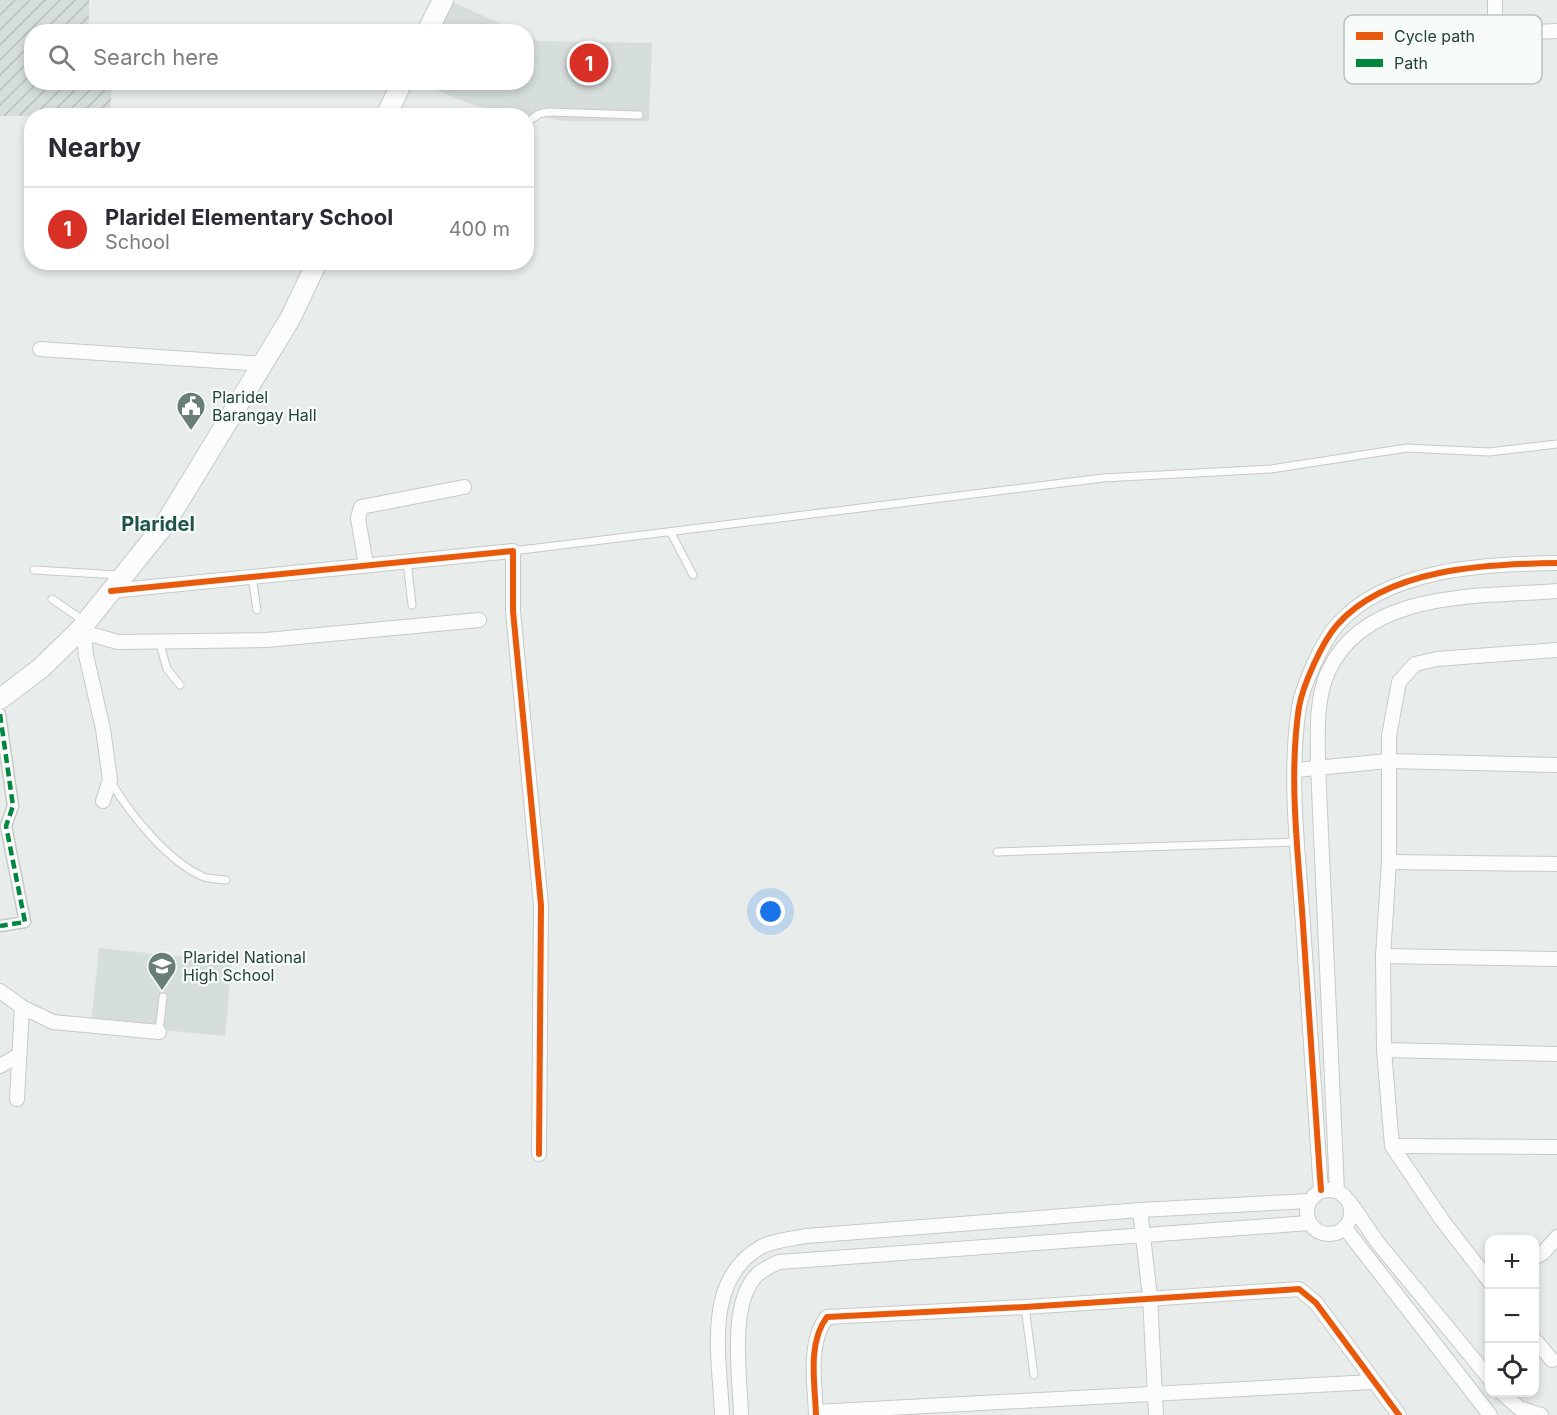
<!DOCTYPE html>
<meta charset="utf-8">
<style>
body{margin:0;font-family:Inter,sans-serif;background:#f2f2f3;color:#2b2b33}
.controls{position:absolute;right:18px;bottom:18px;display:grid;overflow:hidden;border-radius:12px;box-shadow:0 3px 9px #0003}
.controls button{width:54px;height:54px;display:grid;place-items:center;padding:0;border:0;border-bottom:2px solid #e1e1e2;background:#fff;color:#2b2b33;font:30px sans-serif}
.you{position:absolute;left:771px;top:912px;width:21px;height:21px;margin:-15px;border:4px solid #fff;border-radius:50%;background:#1a73e8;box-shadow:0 0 0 9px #1a73e833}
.badge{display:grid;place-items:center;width:39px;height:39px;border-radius:50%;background:#d93025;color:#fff;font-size:20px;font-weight:700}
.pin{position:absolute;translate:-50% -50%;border:3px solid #fff;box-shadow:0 2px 6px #0006}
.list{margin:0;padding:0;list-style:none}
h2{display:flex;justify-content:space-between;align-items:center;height:78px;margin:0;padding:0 24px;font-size:26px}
h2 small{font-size:20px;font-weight:400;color:#7c7c81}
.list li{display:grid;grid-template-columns:39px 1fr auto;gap:18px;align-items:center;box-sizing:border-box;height:84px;padding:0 24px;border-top:2px solid #e1e1e2}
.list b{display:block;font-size:22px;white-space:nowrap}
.list p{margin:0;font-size:20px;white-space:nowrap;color:#7c7c81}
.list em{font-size:20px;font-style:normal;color:#7c7c81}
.icon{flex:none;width:33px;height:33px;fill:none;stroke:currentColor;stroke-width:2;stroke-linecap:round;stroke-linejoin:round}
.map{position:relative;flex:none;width:1557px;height:1415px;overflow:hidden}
.search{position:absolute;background:#fff;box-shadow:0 3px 9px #0003;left:24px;top:24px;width:510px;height:66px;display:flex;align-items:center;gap:15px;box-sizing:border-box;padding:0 21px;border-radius:24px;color:#7c7c81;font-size:22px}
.panel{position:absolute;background:#fff;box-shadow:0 3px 9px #0003;left:24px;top:108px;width:510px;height:162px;border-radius:24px}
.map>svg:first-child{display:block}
.built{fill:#d6dedb}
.industrial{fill:url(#industrial-furrows)}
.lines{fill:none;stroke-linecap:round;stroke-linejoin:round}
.service-casing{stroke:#c5cac8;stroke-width:9}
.pedestrian-casing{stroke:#c5cac8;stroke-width:13}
.minor-casing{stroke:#c5cac8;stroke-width:16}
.secondary-casing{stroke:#c3cbc8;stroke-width:22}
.service{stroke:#fcfcfc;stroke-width:7}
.pedestrian{stroke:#fcfcfc;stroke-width:10}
.minor{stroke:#fcfcfc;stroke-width:14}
.secondary{stroke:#fcfcfc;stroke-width:20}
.quiet{stroke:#00873e;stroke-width:4.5;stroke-dasharray:9 4.5;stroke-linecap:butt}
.cycleway-casing{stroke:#f7fbf9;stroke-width:10}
.cycleway{stroke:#e8590c;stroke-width:6}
.labels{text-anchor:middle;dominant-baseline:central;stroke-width:4.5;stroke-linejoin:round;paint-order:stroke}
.poi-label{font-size:16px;fill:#24423a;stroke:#f7fbf9;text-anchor:start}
.quarter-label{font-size:20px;font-weight:bold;fill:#1f5548;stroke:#f7fbf9}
.key{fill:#f7fbf9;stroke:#b8c4c0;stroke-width:1.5}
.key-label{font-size:16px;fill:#24423a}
</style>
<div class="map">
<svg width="1557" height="1415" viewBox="0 0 1557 1415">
<defs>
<pattern id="industrial-furrows" width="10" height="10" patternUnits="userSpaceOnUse" patternTransform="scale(1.5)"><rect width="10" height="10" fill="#d6dedb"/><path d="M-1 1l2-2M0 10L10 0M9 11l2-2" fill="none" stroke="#b8c0bd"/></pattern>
</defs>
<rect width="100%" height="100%" fill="#e8edeb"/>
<!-- built -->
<g class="built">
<path d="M448,0L517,31L430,32Z"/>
<path d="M527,36L538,41L652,43L649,121H564L476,106L418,83L526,82Z"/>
<path d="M99,948L232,962L225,1036L91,1023Z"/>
</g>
<!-- industrial -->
<path class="industrial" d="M0,0H89V31L32,32V82L112,83L110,115L0,116Z"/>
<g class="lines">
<!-- service casing -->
<g class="service-casing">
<g id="service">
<path d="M526,123L539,114L548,112L639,115"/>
<path d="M671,533L693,575"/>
<path d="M513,551L1103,478L1271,469L1407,448L1489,452L1557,444"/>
<path d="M407,561L412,605"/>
<path d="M34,570L118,575"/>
<path d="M252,576L257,610"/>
<path d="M52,599L84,621"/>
<path d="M159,641L167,669L180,685"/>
<path d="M111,782C130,814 168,862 204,877C210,879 219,879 226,880"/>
<path d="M997,852L1297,842"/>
<path d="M159,1032L163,997"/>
<path d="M1025,1307L1034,1375"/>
</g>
</g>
<!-- pedestrian casing -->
<g class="pedestrian-casing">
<path id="pedestrian" d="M0,714L13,806L6,826L25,922L0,926"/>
</g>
<!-- minor casing -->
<g class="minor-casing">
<g id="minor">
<path d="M1495,0V34L1557,31"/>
<path d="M40,349L263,364"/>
<path d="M366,565L358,518L361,507L464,487"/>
<path d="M111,591L513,551V611L541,905L539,1154"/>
<path d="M79,631L118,642L266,640L479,620"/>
<path d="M84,633L86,655L103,729L110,780L103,801"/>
<path d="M1296,770L1388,761L1557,765"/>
<path d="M1389,862L1557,864"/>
<path d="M1383,956L1557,959"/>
<path d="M0,991L22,1007L53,1022L159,1032"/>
<path d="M1384,1050L1557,1054"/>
<path d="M0,1066L19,1055"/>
<path d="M17,1099L22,1007"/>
<path d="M1392,1146L1557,1147"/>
<circle cx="1329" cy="1212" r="22"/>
<path d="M1321,1190C1314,1097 1308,1004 1302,910C1297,844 1289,773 1299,707C1303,685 1322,642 1337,625C1387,568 1486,564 1557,563"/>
<path d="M1337,1191L1318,767C1318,736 1315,701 1328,672C1365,589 1481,597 1557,591"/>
<path d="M1349,1201L1378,1243L1490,1379"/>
<path d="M1140,1210L1150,1297L1156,1415"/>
<path d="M1345,1228L1490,1415"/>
<path d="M1534,1258L1543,1253L1557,1237"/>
<path d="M1490,1282L1442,1220L1392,1146L1384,1050L1383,956L1389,862V736L1399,682L1415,664L1437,659L1557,650"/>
<path d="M1534,1339L1552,1360"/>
<path d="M1501,1392L1519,1408L1541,1415"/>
<path d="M816,1412L1372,1382"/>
<path d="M722,1415C720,1359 702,1280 761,1247C774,1240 792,1239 806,1236L1140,1210L1309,1201"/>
<path d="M741,1415C740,1376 728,1302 758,1274C764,1269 772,1265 779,1262L1309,1223"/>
<path d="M816,1415C815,1384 807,1343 827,1317L1025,1307L1299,1289L1316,1303L1399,1415"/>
</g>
</g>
<!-- secondary casing -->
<g class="secondary-casing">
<g id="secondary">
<path d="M427,32L443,0"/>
<path d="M386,116L402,82"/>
<path d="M0,699L41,668L79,631L165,524L290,319L317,262"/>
</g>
</g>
<!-- service -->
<use href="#service" class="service"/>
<!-- pedestrian -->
<use href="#pedestrian" class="pedestrian"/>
<!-- minor -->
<use href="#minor" class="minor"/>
<!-- secondary -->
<use href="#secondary" class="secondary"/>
<!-- quiet -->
<path class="quiet" d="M0,714L13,806L6,826L25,922L0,926"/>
<!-- cycleway casing -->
<g class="cycleway-casing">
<g id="cycleway">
<path d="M111,591L513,551V611L541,905L539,1154"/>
<path d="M1321,1190C1314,1097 1308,1004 1302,910C1297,844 1289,773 1299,707C1303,685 1322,642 1337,625C1387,568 1486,564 1557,563"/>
<path d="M816,1415C815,1384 807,1343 827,1317L1025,1307L1299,1289L1316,1303L1399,1415"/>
</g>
</g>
<!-- cycleway -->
<use href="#cycleway" class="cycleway"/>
</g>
<!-- icons -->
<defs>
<g id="civic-pin" transform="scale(1.5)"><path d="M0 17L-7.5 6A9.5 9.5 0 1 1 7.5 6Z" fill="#697e78" stroke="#f7fbf9"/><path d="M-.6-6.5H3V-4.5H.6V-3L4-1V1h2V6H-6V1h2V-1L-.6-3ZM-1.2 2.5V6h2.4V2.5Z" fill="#fff"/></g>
<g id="school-pin" transform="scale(1.5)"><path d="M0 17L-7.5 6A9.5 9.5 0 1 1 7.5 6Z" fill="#697e78" stroke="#f7fbf9"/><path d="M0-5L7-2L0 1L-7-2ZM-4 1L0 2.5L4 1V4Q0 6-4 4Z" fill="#fff"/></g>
</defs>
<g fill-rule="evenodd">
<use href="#civic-pin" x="191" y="406"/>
<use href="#school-pin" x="162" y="966"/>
</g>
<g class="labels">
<!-- poi labels -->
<g class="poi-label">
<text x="212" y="397">Plaridel<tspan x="212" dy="18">Barangay Hall</tspan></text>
<text x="183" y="957">Plaridel National<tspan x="183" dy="18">High School</tspan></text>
</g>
<!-- quarter labels -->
<g class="quarter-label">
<text x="158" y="524">Plaridel</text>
</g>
</g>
<!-- legend -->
<rect x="1344" y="15" width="198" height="69" rx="9" class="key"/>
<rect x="1356" y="32" width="27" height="8" fill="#e8590c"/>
<rect x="1356" y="59" width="27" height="8" fill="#00873e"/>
<g class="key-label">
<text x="1394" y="42">Cycle path</text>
<text x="1394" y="69">Path</text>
</g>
</svg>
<div class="controls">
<button>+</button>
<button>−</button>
<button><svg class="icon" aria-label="locate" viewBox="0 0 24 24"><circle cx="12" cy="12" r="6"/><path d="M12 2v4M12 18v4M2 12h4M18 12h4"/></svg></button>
</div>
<div class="you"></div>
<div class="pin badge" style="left:589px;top:63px">1</div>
<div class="search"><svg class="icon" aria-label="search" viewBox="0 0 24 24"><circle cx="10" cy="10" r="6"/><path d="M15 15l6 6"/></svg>Search here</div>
<section class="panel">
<h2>Nearby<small></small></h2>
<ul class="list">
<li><span class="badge">1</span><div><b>Plaridel Elementary School</b><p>School</p></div><em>400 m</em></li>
</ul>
</section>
</div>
